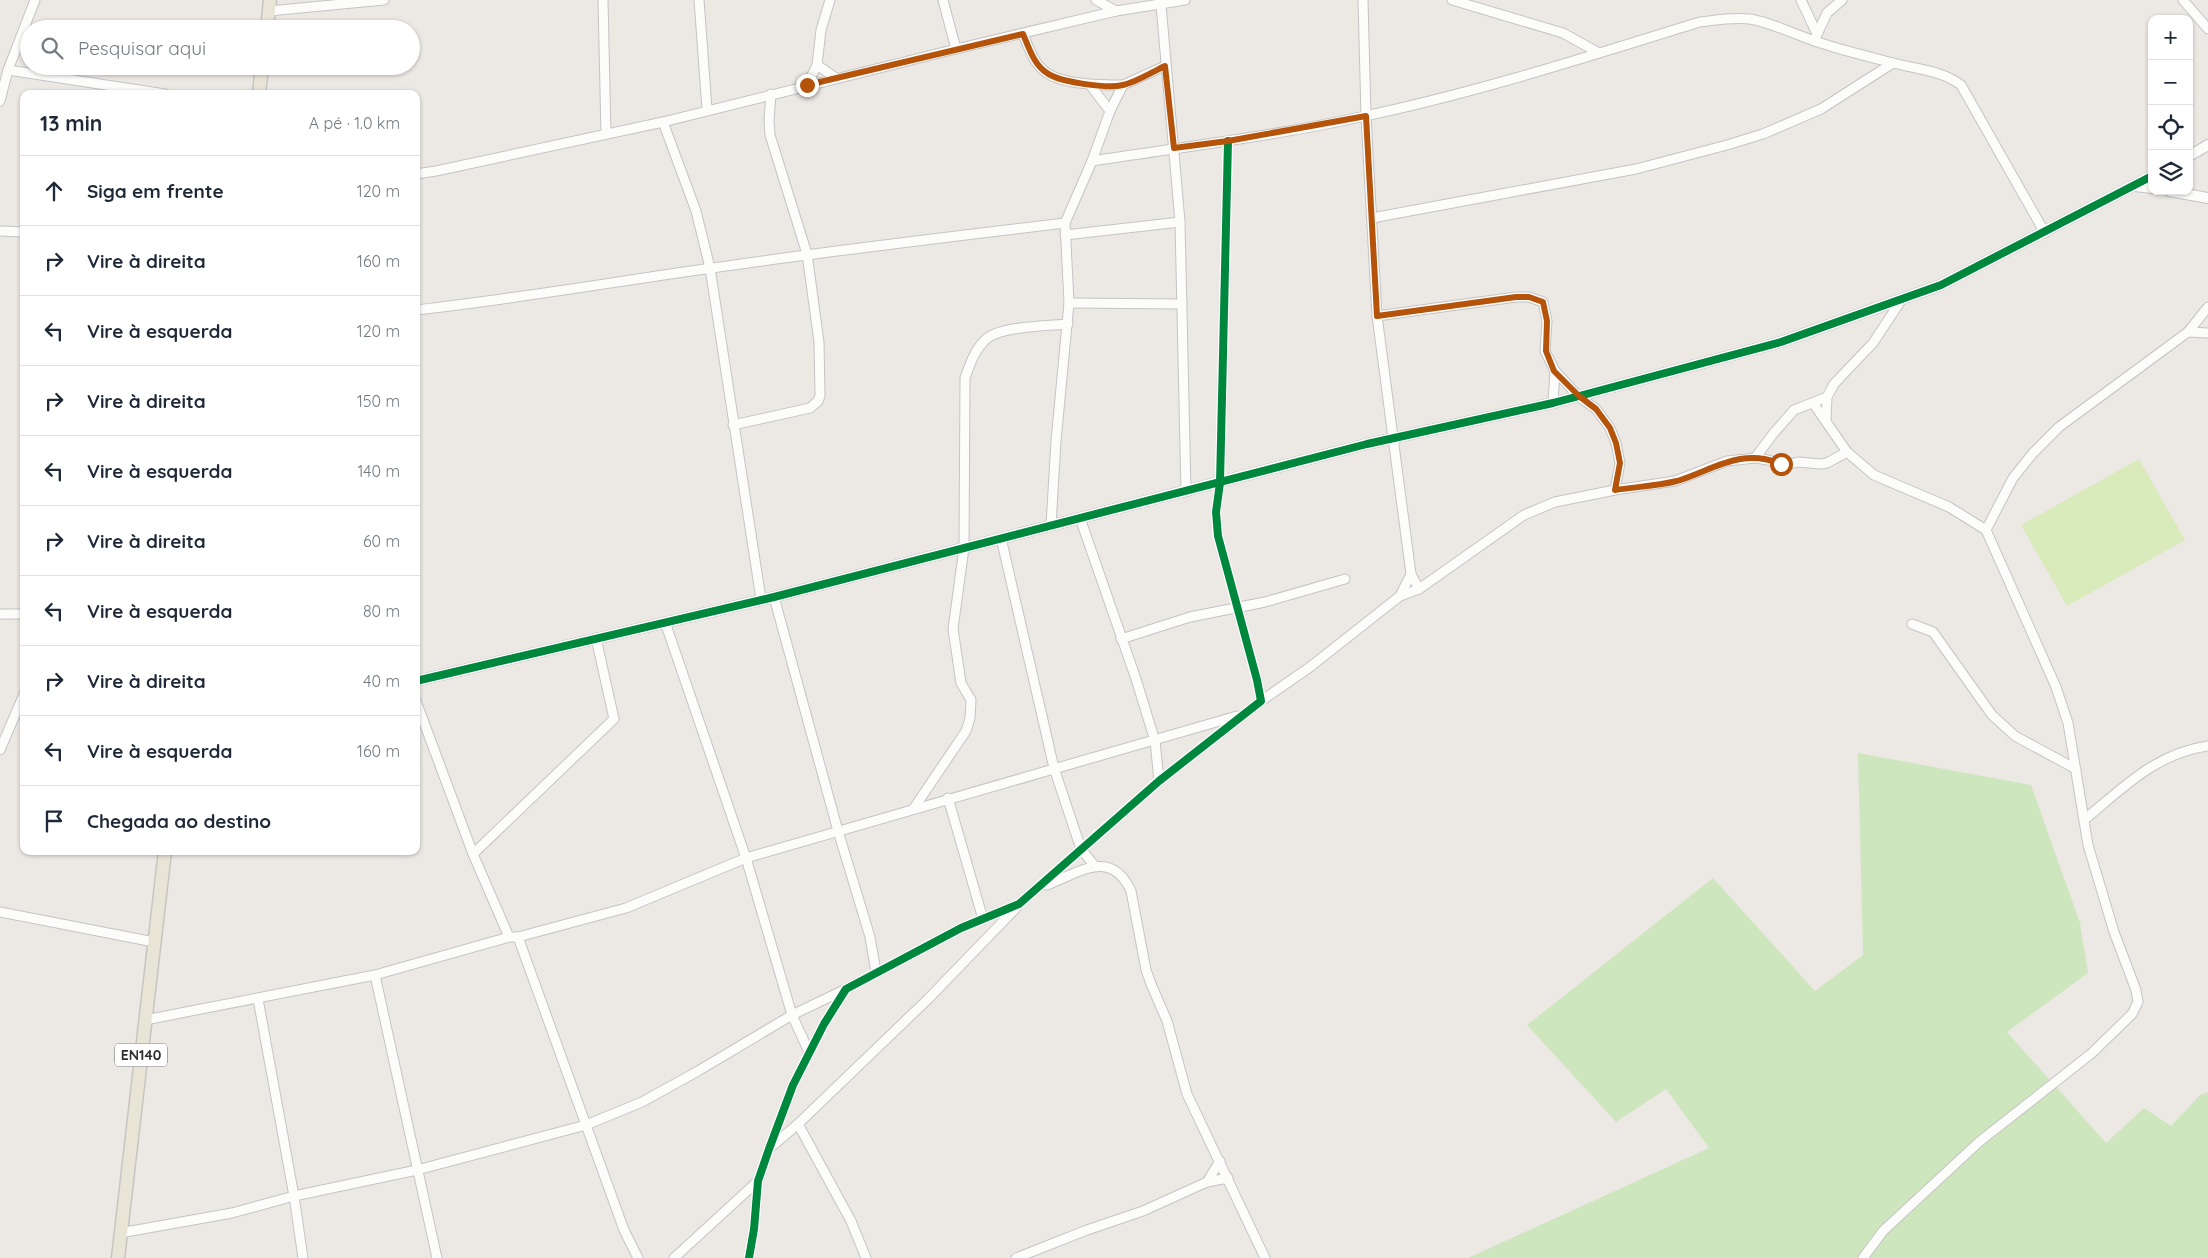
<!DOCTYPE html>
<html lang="pt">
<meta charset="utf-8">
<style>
body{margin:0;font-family:Quicksand,sans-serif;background:#f6f6f7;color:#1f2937}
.controls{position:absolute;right:15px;top:15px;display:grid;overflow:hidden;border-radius:10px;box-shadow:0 1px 4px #0004}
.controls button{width:45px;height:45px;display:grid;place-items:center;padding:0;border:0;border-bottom:1px solid #e0e1e3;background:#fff;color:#1f2937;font:25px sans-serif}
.stop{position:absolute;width:15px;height:15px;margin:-11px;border:4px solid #b45309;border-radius:50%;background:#fff}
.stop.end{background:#b45309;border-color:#fff;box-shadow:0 1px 5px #0008}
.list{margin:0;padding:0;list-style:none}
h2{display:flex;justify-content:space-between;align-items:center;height:65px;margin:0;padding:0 20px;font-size:21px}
h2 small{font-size:16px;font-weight:400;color:#747a83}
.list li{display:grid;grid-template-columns:32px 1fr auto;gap:15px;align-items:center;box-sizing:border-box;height:70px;padding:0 20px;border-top:1px solid #e0e1e3}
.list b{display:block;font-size:19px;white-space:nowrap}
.list em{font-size:16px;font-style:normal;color:#747a83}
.icon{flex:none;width:28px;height:28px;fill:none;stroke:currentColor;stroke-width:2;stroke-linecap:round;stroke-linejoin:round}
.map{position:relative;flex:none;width:2208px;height:1258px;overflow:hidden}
.search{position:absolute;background:#fff;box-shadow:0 1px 4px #0004;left:20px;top:20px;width:400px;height:55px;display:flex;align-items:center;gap:12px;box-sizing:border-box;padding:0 18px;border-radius:28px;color:#747a83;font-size:19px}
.panel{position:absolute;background:#fff;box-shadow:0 1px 4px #0004;left:20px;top:90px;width:400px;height:765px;border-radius:10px}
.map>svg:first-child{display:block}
.green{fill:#cee6be}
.pitch{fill:#d9eabb}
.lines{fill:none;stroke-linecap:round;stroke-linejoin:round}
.minor-casing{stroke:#c5c4c5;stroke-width:11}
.tertiary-casing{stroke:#c5c4c5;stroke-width:12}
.primary-casing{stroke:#c6c5c4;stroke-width:15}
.minor{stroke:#fcfcfb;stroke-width:9}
.tertiary{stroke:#fcfcfb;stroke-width:10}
.primary{stroke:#e8e4d6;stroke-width:12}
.cycleway-casing{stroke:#fff;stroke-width:11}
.cycleway{stroke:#00873e;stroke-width:8}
.route{stroke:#b45309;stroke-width:6}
.labels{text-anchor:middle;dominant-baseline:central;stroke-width:4;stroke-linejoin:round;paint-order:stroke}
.shield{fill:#fff;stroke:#6d6d6d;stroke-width:1}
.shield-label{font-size:14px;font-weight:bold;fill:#2e2e2e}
</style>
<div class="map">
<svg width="2208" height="1258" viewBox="0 0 2208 1258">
<rect width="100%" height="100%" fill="#ece8e4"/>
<!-- green -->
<path class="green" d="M1858,753L2031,785L2080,923L2088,973L2007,1032L2106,1143L2144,1108L2171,1126L2200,1095L2208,1092V1258H1468L1709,1148L1666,1089L1616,1122L1527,1025L1713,878L1815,991L1863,955Z"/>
<!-- pitch -->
<path class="pitch" d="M2139,459L2185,540L2067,606L2021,525Z"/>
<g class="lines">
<!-- minor casing -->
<g class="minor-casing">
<g id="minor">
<path d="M603,0L606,134"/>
<path d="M699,0L707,109"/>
<path d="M943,0L956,49"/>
<path d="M1096,0L1116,11"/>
<path d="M1363,0L1366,116L1377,316L1411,574L1419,589"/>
<path d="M1452,0L1563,33L1599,53"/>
<path d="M1801,0L1817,34"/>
<path d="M2183,0L2208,29"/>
<path d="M1161,5L1180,222L1186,492"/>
<path d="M269,11L384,0"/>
<path d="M1023,34C1029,48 1034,65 1047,73C1064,85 1103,85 1123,85"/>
<path d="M1814,41L1827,13L1842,0"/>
<path d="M817,65L836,78"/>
<path d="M8,70L165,94"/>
<path d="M807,85L817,65L821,30L830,0"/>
<path d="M1090,85L1110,111"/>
<path d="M0,101L8,70L35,0"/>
<path d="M663,122L696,211L710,268L761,599"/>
<path d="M1092,161C1183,147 1275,136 1365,116C1479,92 1589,56 1700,22C1717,20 1733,17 1750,19C1773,23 1793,34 1815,41C1840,50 1867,56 1893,63C1916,69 1941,70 1961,85L2045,233"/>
<path d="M416,174L436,171L663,122L956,49L1116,11L1185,0"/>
<path d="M1372,218L1636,169L1727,145L1763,134L1821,109L1893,63"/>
<path d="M0,231L24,232"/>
<path d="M1065,235L1180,222"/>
<path d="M1069,303L1182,304"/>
<path d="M416,310C515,299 613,282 712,268C829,251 947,237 1065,223"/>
<path d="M1377,316L1516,297H1529L1543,302L1547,321L1545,351L1555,371L1579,397L1596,409L1610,428L1616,443L1620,463L1615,490"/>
<path d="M2188,332L2208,333"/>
<path d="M1553,403L1555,371"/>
<path d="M1813,403L1847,452L1874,475L1949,507L1986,530"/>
<path d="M1826,419L1827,397L1834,384L1873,343L1902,299"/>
<path d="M733,425L810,408L818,401L820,396L819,342L807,254L770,135L769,120L771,94"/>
<path d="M1755,458L1773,434L1794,410L1827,397"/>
<path d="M1080,518L1136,679L1155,741L1159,781"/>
<path d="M1051,525L1056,441L1069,303L1065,223L1092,161L1110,111L1123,85L1165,66"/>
<path d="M1001,538L1054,768L1081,849L1094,865"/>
<path d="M1400,596L1411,574"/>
<path d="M774,597L838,831L870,937L876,972"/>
<path d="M0,614H24"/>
<path d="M665,622L746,858L792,1015L809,1052"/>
<path d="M1912,624L1933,632L1992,715L2015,736L2076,769"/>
<path d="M1121,639L1190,617L1265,602L1345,579"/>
<path d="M416,701L473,854L509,937"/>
<path d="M1261,701L1310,667L1400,596L1419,589L1524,515L1555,502L1615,490L1675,481L1727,461L1755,458L1768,460L1786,465L1798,462L1820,464L1827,463L1847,452"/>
<path d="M0,750L24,694"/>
<path d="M948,798L983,919"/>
<path d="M914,808L966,731L970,718L971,700L961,683L953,629L964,548L965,378C970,364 974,351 985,340C999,326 1047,326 1068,324"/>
<path d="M2084,820C2123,788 2156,753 2208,746"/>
<path d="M473,854L614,719L596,638"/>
<path d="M1047,885C1080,872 1111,848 1131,891L1146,970L1151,984L1167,1021L1187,1094L1265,1258"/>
<path d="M0,912L154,942"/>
<path d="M518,937L624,1230L638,1258"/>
<path d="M375,975L437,1258"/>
<path d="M258,999L294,1196L303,1258"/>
<path d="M145,1020L375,975L509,937H518L626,908L746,858L1237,716"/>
<path d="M798,1124L851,1221L866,1258"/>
<path d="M771,1147L798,1124L928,999L1017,907"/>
<path d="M1207,1182L1220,1161"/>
<path d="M120,1233L232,1213L294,1196L417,1170L586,1125L642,1102L698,1071L792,1015L846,989"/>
<path d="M674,1258L758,1181"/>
<path d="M749,1258L754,1229L758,1181L769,1149L793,1085L824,1024L846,989L961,928L1019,904L1159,781L1261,701L1257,680L1218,536L1216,512L1220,483L1228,141"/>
<path d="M1016,1258L1087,1230L1143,1211L1207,1182L1228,1178"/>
<path d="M1863,1258L1883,1231L1979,1142L2092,1053L2132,1014L2138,1002L2136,990L2114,932L2088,845L2068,723L2056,687L1986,530L2013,478L2033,453L2059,427L2188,332L2208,307"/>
</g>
</g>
<!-- tertiary casing -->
<g class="tertiary-casing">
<g id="tertiary">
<path d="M2189,156L2208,145"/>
<path d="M2135,186L2152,188"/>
<path d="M2169,191L2208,198"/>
<path d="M416,681L774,597L1367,444L1553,403L1781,342L1941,285L2152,176"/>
</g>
</g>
<!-- primary casing -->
<g class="primary-casing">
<g id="primary">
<path d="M267,29L270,0"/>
<path d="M259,94L262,66"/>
<path d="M118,1258L165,851"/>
</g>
</g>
<!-- minor -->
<use href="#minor" class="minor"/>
<!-- tertiary -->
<use href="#tertiary" class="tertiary"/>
<!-- primary -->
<use href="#primary" class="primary"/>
<!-- cycleway casing -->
<g class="cycleway-casing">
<g id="cycleway">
<path d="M416,681L774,597L1367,444L1553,403L1781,342L1941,285L2152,176"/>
<path d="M749,1258L754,1229L758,1181L769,1149L793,1085L824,1024L846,989L961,928L1019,904L1159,781L1261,701L1257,680L1218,536L1216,512L1220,483L1228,141"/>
</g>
</g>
<!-- cycleway -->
<use href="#cycleway" class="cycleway"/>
</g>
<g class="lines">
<!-- route -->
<path class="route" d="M807,85L1023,34C1029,48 1034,65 1047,73C1059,82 1107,89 1123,85C1137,82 1152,72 1165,66L1174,148L1228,141L1366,116L1377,316L1516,297H1529L1543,302L1547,321L1546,351L1554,371L1579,396L1596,409L1610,428L1616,443L1620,463L1615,490C1635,487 1657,486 1677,481C1713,470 1741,447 1781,464"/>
</g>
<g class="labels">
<!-- shield labels -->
<rect class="shield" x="115" y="1043.5" width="52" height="23" rx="4"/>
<g class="shield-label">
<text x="141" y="1055">EN140</text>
</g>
</g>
</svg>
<div class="controls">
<button>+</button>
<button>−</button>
<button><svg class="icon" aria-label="locate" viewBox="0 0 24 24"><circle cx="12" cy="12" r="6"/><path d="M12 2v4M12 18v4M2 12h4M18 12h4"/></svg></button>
<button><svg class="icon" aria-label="layers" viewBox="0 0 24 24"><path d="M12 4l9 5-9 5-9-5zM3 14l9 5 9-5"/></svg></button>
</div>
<div class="stop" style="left:1781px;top:464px"></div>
<div class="stop end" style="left:807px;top:85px"></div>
<div class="search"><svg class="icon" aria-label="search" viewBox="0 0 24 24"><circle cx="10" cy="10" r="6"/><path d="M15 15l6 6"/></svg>Pesquisar aqui</div>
<section class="panel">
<h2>13 min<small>A pé · 1.0 km</small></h2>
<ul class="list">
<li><svg class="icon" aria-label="ahead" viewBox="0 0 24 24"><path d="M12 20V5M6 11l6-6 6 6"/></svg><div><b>Siga em frente</b></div><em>120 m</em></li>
<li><svg class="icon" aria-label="right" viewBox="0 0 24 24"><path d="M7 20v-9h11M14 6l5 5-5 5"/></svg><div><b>Vire à direita</b></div><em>160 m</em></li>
<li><svg class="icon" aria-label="left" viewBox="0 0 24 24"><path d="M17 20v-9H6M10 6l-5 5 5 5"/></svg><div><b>Vire à esquerda</b></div><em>120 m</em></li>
<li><svg class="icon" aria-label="right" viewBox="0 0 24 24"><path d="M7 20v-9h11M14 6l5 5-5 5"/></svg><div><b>Vire à direita</b></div><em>150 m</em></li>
<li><svg class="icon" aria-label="left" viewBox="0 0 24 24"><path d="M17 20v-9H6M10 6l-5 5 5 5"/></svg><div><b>Vire à esquerda</b></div><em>140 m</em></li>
<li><svg class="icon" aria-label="right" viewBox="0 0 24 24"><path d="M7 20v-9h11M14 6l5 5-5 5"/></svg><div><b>Vire à direita</b></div><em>60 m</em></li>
<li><svg class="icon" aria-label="left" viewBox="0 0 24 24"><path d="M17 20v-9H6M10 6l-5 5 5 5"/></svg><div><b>Vire à esquerda</b></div><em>80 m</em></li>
<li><svg class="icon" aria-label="right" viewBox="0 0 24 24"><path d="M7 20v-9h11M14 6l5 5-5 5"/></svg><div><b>Vire à direita</b></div><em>40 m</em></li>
<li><svg class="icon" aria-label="left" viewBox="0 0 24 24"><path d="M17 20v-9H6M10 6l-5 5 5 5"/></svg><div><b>Vire à esquerda</b></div><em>160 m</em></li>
<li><svg class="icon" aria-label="arrive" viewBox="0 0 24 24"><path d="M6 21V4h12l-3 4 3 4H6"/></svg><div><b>Chegada ao destino</b></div></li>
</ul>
</section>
</div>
